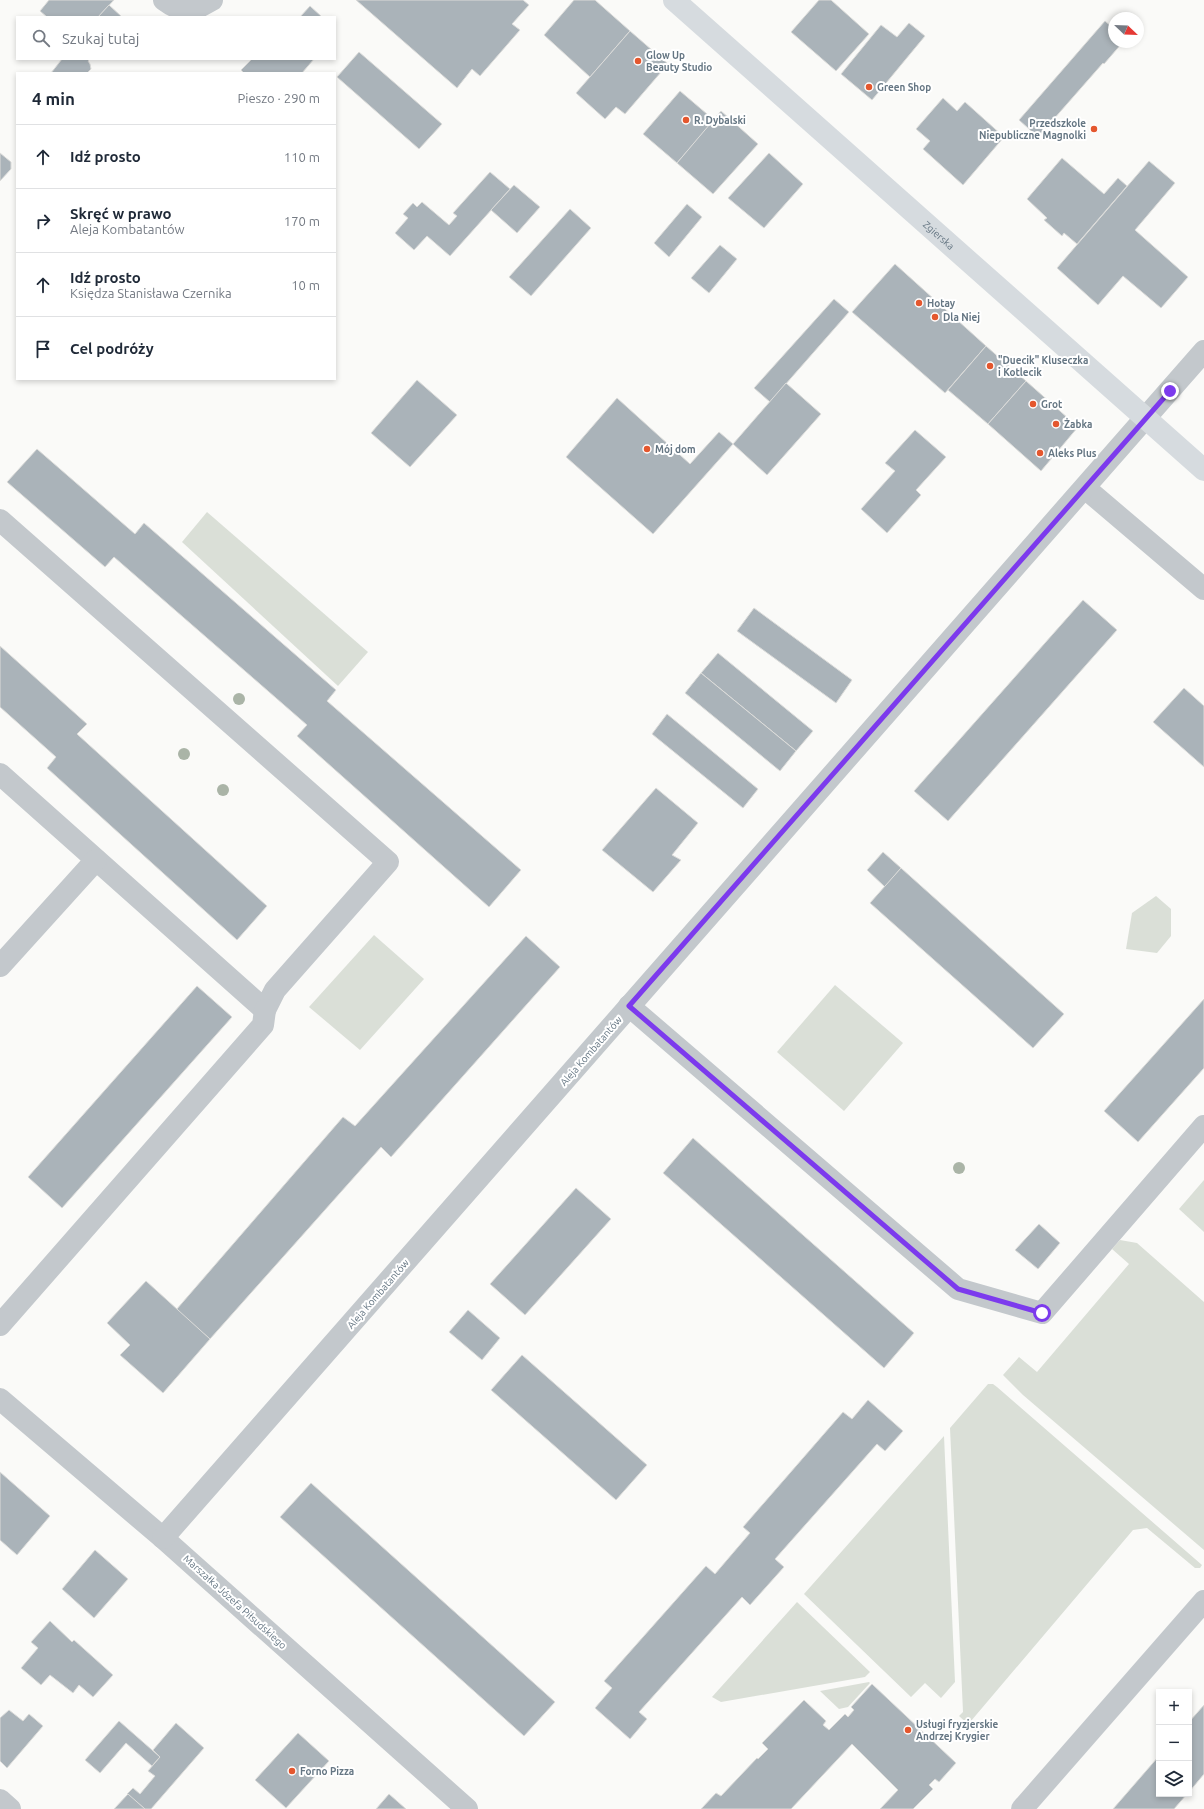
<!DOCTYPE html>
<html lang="pl">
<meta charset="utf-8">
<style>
body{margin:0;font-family:Ubuntu,sans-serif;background:#f6f6f7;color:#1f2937}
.controls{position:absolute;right:12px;bottom:12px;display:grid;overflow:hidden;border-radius:0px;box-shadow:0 2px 6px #0003}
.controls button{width:36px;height:36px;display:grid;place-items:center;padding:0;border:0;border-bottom:1px solid #e0e1e3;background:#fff;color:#1f2937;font:20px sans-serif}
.compass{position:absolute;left:1108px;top:12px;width:36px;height:36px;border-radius:50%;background:#fff;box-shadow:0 2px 6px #0003;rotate:113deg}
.stop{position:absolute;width:12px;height:12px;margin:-9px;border:3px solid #7c3aed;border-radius:50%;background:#fff}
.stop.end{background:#7c3aed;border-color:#fff;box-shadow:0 1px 4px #0008}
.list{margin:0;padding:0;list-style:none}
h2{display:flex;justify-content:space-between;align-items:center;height:52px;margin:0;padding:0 16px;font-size:17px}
h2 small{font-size:13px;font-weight:400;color:#747a83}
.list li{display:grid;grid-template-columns:26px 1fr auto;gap:12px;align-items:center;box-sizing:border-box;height:64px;padding:0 16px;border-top:1px solid #e0e1e3}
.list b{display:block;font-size:15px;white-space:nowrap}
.list p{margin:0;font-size:13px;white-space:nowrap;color:#747a83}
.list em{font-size:13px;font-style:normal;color:#747a83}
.icon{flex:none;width:22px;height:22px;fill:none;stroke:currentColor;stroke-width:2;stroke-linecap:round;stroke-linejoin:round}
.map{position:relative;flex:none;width:1204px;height:1809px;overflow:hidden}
.search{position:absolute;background:#fff;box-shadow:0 2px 6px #0003;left:16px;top:16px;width:320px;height:44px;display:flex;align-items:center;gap:10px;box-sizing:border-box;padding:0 14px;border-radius:0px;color:#747a83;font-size:15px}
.panel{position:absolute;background:#fff;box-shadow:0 2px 6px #0003;left:16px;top:72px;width:320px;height:308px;border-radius:0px}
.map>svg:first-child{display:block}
.green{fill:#dadfd7}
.building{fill:#aab3b9;stroke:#dcdcda}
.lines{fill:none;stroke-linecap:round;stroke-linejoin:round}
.minor{stroke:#c3c8cc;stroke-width:22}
.major{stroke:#d6dbdf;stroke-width:22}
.tree{fill:#aab4a7}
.route{stroke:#7c3aed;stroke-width:5}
.poi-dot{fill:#e4572e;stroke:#fff;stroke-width:1.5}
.labels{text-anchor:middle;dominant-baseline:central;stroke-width:4;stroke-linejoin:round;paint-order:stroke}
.poi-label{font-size:10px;font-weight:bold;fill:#657683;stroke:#fff;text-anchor:start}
.street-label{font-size:10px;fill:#657683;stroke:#fff}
</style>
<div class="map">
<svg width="1204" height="1809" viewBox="0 0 1204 1809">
<rect width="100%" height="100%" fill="#fafaf8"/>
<!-- green -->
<g class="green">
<path d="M207,512L368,652L338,686L182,542Z"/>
<path d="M1156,896L1171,909V936L1157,953L1126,949L1132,913Z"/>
<path d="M374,935L424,979L360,1050L309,1007Z"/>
<path d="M835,985L903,1043L844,1111L777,1052Z"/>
<path d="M1204,1180V1232L1179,1209Z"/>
<path d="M1120,1240L1137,1243L1204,1302V1550L1023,1395L1003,1375L1019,1357L1037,1372L1129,1264L1112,1249Z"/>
<path d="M988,1384H993L997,1387L1202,1565L1200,1568H1195L1147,1528L1133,1530L971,1721L982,1731L979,1734L959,1716L963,1712L950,1428Z"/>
<path d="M944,1436L955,1682L941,1698L925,1683L911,1697L804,1594Z"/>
<path d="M797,1602L870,1672L865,1677L721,1702L712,1697Z"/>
<path d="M869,1682L870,1683L848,1707L839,1709L820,1691Z"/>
</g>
<!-- building -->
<g class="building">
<path d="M49,0H114L98,17H47L40,11Z"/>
<path d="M356,0H523L529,5L512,24L520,30L480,76L472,69L457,88Z"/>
<path d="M574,0H595L630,31L590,77L544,35Z"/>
<path d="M819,0H831L869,34L836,71L791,32Z"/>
<path d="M109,5L122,17H98Z"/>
<path d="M310,6L322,17H300Z"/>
<path d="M1105,21L1114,29V42H1123L1104,64L1103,63L1038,137L1019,120Z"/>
<path d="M909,23L925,36L872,100L841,74L881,25L897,37Z"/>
<path d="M630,31L668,64L625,114L616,107L605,119L576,93Z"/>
<path d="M359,52L442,124L419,149L337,77Z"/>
<path d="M62,59H90L88,61L90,64L91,69L87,73H51Z"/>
<path d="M252,59H314L302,73H244L241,70Z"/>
<path d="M680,91L714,120L677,163L643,134Z"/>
<path d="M943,98L957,111L965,102L1004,137L963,185L923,149L930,141L916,129Z"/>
<path d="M721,111L758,144L713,194L677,163Z"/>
<path d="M0,153L11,162V169L0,181Z"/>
<path d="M769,153L803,184L764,228L728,198Z"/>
<path d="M1062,158L1104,194L1118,178L1127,186L1077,244L1064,233L1062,236L1044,220L1047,218L1027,199Z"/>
<path d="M1149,161L1175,183L1135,230L1188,277L1161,308L1123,276L1098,305L1057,268Z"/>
<path d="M490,172L510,189L450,256L427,236L414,250L395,233L408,218L403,214L413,203L417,207L422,202L449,225L457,216L453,213Z"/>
<path d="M514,185L540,207L517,233L491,210Z"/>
<path d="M687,204L702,217L669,257L654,243Z"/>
<path d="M570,209L591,228L531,296L509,277Z"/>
<path d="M720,245L737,259L709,293L691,278Z"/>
<path d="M895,264L986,346L945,393L852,312Z"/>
<path d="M834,299L849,312L770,402L754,388Z"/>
<path d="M986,346L1026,381L988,424L948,390Z"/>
<path d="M417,380L457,415L410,467L371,433Z"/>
<path d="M1026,381L1078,427L1041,471L988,424Z"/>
<path d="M786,383L821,414L767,475L733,444Z"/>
<path d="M617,398L690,464L719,432L733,444L653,534L566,457Z"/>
<path d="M915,430L946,457L916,490L921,495L887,533L861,509L895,471L885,463Z"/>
<path d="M37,449L135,534L144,523L336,690L327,701L521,870L489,907L297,736L307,725L114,557L105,567L7,482Z"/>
<path d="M1083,600L1117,630L948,821L914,791Z"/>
<path d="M754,608L852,680L836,703L737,631Z"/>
<path d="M0,646L87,724L77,734L267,906L237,940L47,768L56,757L0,707Z"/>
<path d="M718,653L813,731L796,751L701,673Z"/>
<path d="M701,673L796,751L780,771L685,693Z"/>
<path d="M1184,688L1204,706V767L1153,722Z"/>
<path d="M667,714L758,789L743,808L652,734Z"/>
<path d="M656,788L698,823L672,855L681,860L653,892L602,850Z"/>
<path d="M883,852L901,868L885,887L867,870Z"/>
<path d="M901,868L1064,1014L1033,1048L870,903Z"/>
<path d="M526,936L560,967L391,1157L381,1147L210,1339L176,1310L343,1117L355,1126Z"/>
<path d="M197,986L232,1017L62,1208L28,1177Z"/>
<path d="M1204,999V1068L1138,1142L1104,1111Z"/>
<path d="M693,1138L914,1333L884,1368L663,1173Z"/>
<path d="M576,1188L611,1219L525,1315L490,1284Z"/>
<path d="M1039,1224L1060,1243L1038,1269L1015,1250Z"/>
<path d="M146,1281L210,1339L163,1393L120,1355L130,1345L107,1323Z"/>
<path d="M468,1310L500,1338L482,1360L449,1332Z"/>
<path d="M522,1355L647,1465L616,1500L491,1390Z"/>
<path d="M868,1400L903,1431L885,1451L877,1444L775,1559L784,1567L750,1605L742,1597L639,1712L647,1719L630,1739L595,1708L612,1688L604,1681L706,1566L715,1574L750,1533L743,1527L843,1412L852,1419Z"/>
<path d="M0,1472L50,1516L17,1555L0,1540Z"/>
<path d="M311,1483L555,1702L524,1736L280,1517Z"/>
<path d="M95,1550L128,1579L94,1618L62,1589Z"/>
<path d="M50,1621L72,1642L74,1640L113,1675L93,1697L79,1685L73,1693L50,1675L41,1685L21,1668L38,1648L31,1642Z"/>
<path d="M872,1684L956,1763L939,1782L935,1779L929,1785L933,1789L913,1809H880L898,1790L852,1744L791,1809H701L716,1793L721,1796L757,1758L758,1759L768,1749L762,1743L804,1700L826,1721L823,1725L829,1730L845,1714L848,1717L854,1710L851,1707Z"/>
<path d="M1204,1705V1774L1189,1792V1722Z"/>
<path d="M9,1710L23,1721L29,1714L43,1726L7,1768L0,1761V1718Z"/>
<path d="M119,1721L160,1757L152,1766L126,1743L100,1773L85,1760Z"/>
<path d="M176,1723L204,1748L151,1809H145L127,1794L133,1788L140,1794L155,1776L148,1771L160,1757L153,1750Z"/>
<path d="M298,1733L329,1761L286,1808L255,1780Z"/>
<path d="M1159,1756V1794H1187L1174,1809H1113Z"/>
<path d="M128,1794L145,1809H114Z"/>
<path d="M389,1794L406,1809H376Z"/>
</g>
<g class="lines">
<!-- minor -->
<g class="minor">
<path d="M164,0C184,15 191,12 212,0"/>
<path d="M1085,488L1204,589"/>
<path d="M0,520L388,862L275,990L265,1010L0,774"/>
<path d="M0,966L96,860"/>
<path d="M629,1006L958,1289L1042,1313L1204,1126"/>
<path d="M0,1325L263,1025L265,1010"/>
<path d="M0,1399L163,1538L467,1809"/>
<path d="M163,1538L1204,351"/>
<path d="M0,1800L10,1809"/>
<path d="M1022,1809L1204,1601"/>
</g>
<!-- major -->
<path class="major" id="s1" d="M674,0L1204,470"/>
</g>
<!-- trees -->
<g class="tree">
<circle cx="239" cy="699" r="6"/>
<circle cx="184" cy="754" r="6"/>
<circle cx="223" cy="790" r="6"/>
<circle cx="959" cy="1168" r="6"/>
</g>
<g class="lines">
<!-- route -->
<path class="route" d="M1042,1313L958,1289L629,1006L1170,391"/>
</g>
<!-- markers -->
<g class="poi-dot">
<circle cx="638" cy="61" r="4"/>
<circle cx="869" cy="87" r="4"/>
<circle cx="686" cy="120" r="4"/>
<circle cx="1094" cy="129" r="4"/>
<circle cx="919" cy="303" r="4"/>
<circle cx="935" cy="317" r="4"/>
<circle cx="990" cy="366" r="4"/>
<circle cx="1033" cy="404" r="4"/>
<circle cx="1056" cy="424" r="4"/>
<circle cx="647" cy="449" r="4"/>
<circle cx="1040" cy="453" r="4"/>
<circle cx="908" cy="1730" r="4"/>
<circle cx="292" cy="1771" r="4"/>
</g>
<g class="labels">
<!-- poi labels -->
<g class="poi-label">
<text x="646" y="55">Glow Up<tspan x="646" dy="12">Beauty Studio</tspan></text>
<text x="877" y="87">Green Shop</text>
<text x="694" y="120">R. Dybalski</text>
<text x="1086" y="123" text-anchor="end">Przedszkole<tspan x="1086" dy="12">Niepubliczne Magnolki</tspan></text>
<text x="927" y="303">Hotay</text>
<text x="943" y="317">Dla Niej</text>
<text x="998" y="360">"Duecik" Kluseczka<tspan x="998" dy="12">i Kotlecik</tspan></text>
<text x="1041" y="404">Grot</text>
<text x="1064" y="424">Żabka</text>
<text x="655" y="449">Mój dom</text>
<text x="1048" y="453">Aleks Plus</text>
<text x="916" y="1724">Usługi fryzjerskie<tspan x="916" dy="12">Andrzej Krygier</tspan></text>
<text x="300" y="1771">Forno Pizza</text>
</g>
<!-- street labels -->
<g class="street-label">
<text stroke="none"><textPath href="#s1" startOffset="354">Zgierska</textPath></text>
<text transform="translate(591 1051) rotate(-49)">Aleja Kombatantów</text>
<text transform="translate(378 1294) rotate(-49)">Aleja Kombatantów</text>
<text transform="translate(235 1602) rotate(42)">Marszałka Józefa Piłsudskiego</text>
</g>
</g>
</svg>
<div class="controls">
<button>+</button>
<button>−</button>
<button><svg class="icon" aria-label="layers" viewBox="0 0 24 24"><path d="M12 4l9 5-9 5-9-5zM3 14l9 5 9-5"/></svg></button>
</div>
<svg class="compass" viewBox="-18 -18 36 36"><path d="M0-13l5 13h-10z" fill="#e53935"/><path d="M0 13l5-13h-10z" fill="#747a83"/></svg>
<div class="stop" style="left:1042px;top:1313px"></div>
<div class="stop end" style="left:1170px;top:391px"></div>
<div class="search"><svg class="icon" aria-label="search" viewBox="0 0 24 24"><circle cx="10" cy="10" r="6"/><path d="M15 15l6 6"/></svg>Szukaj tutaj</div>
<section class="panel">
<h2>4 min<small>Pieszo · 290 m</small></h2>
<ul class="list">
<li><svg class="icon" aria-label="ahead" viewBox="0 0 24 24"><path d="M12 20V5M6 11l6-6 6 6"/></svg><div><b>Idź prosto</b></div><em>110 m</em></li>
<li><svg class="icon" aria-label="right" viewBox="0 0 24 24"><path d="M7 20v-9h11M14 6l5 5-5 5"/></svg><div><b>Skręć w prawo</b><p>Aleja Kombatantów</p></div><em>170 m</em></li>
<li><svg class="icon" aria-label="ahead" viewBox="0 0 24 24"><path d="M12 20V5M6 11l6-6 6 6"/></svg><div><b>Idź prosto</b><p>Księdza Stanisława Czernika</p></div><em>10 m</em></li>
<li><svg class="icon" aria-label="arrive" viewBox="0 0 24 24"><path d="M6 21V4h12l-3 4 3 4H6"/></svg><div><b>Cel podróży</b></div></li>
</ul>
</section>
</div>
